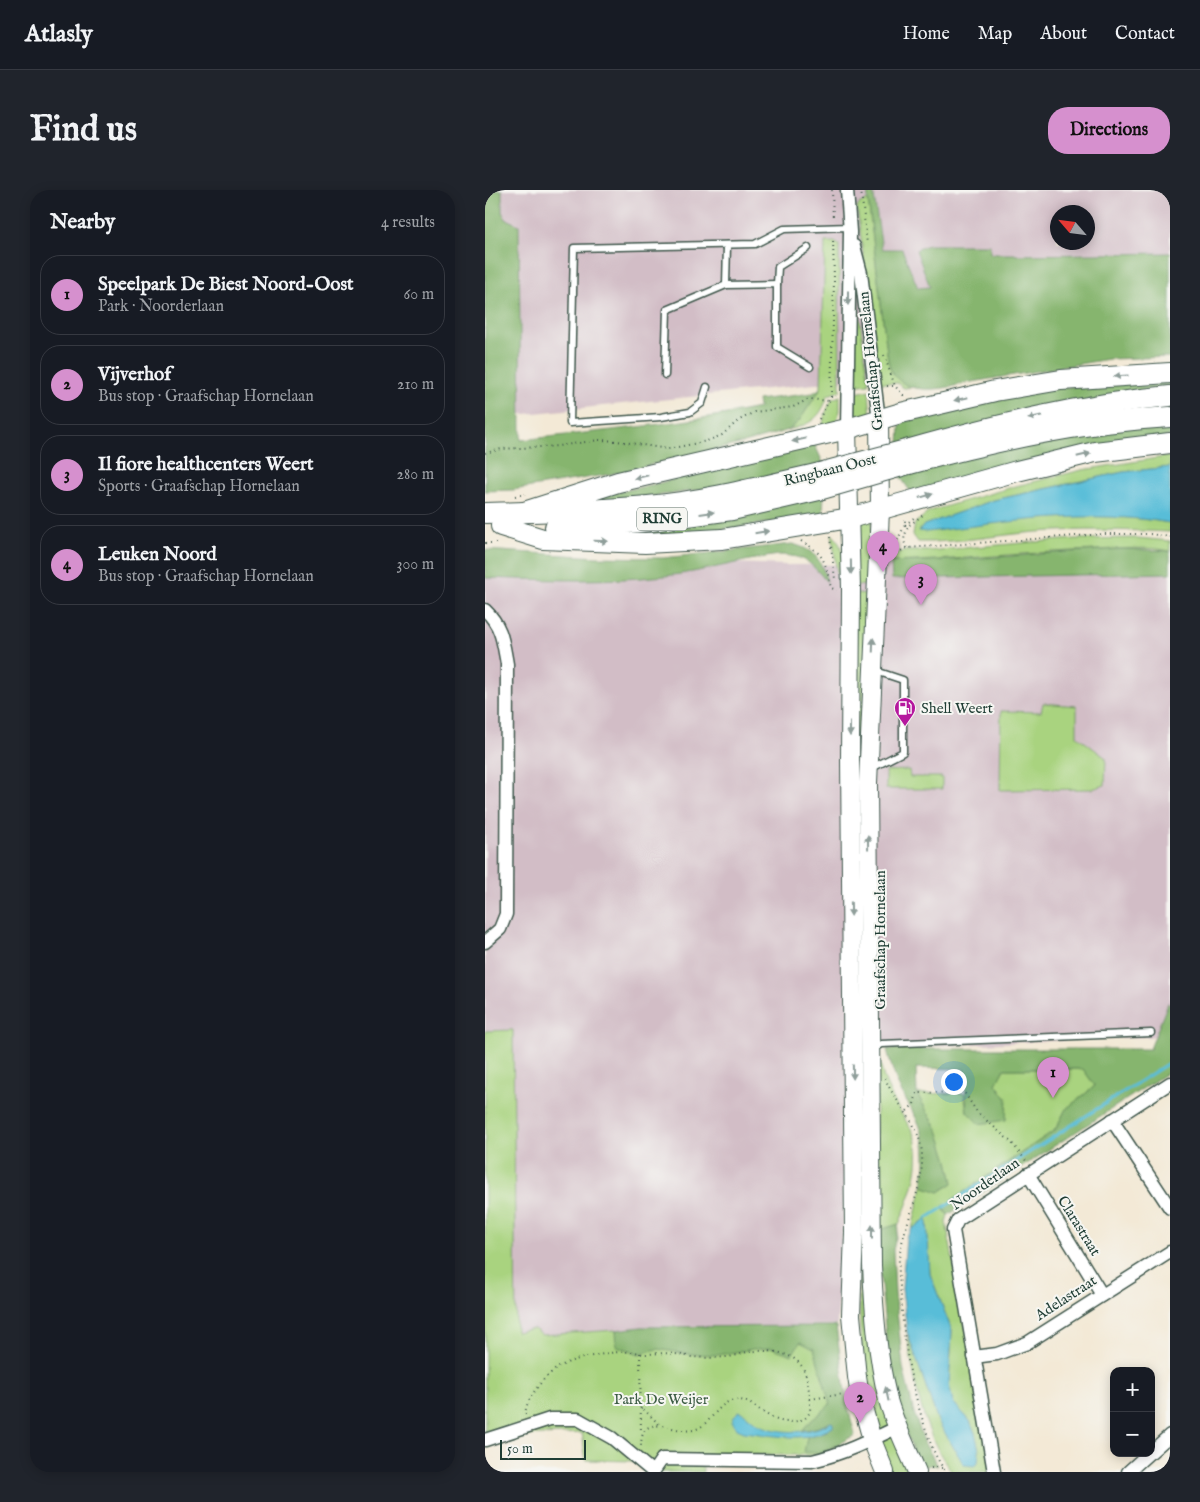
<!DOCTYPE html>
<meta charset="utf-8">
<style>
body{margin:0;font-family:"IM FELL English",serif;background:#20242c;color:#f1f3f6}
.controls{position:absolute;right:15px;bottom:15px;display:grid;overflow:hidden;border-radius:10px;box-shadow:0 2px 12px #0003}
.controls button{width:45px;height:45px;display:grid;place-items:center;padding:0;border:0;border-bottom:1px solid #363941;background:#171b24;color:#f1f3f6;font:25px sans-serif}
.compass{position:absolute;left:565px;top:15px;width:45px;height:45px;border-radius:50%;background:#171b24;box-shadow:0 2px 12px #0003;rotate:298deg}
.scale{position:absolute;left:15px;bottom:12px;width:86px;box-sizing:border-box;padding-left:5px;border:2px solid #1f3d34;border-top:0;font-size:14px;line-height:18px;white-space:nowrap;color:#1f3d34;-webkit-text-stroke:4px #f6f6f2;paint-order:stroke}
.you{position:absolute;left:468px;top:891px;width:18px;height:18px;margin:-12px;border:4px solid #fff;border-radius:50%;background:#1a73e8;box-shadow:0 0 0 8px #1a73e833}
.badge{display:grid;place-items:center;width:32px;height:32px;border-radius:50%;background:#d690ce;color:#111;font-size:16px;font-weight:700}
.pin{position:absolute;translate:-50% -41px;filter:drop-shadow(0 1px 2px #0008)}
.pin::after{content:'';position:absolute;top:26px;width:18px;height:15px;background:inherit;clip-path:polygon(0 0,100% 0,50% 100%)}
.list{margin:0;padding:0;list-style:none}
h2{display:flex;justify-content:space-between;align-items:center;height:65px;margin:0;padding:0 20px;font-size:21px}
h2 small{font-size:16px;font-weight:400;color:#9ea1a6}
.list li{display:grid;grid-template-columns:32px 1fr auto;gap:15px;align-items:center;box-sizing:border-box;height:80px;margin:0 10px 10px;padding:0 10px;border:1px solid #363941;border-radius:20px}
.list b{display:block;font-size:19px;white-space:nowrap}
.list p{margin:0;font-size:16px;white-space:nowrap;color:#9ea1a6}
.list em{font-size:16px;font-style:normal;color:#9ea1a6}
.map{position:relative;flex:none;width:685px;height:1282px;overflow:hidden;border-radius:20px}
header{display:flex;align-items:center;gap:30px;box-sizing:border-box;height:70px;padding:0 25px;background:#171b24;border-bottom:1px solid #363941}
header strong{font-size:24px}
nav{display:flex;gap:28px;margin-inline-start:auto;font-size:18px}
.intro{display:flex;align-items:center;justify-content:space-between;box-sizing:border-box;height:120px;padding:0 30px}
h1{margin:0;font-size:35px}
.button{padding:12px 22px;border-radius:20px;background:#d690ce;color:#111;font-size:18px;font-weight:700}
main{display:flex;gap:30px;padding:0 30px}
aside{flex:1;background:#171b24;border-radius:20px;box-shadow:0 2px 12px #0003}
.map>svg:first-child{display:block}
.industrial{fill:#d2bdc6;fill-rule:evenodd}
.green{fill:#a9d37f;stroke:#64885a}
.forest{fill:#86b56e;stroke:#527951}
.water{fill:#59bdd8;stroke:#3c7d86}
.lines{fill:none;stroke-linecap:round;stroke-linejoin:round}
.stream{stroke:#59bdd8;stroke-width:3}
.lane-casing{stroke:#3f574c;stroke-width:9}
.street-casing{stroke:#3f574c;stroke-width:15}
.secondary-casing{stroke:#3f574c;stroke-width:20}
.primary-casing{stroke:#3f574c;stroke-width:22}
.path{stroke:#3f574c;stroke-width:2;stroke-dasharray:1 4;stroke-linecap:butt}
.lane{stroke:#fff;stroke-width:6}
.street{stroke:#fff;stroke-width:12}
.secondary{stroke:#fff;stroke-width:18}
.primary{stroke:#fff;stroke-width:20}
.primary-bridge-casing{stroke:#3f574c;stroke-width:22;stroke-linecap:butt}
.primary-bridge{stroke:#fff;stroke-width:20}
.oneway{fill:#8f9e9a}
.labels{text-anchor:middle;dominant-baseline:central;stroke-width:4;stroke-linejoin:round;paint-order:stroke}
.shield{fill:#f6f6f2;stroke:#60746d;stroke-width:1}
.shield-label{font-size:14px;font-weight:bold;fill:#1f3d34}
.street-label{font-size:15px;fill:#1f3d34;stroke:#f6f6f2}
.poi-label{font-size:15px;fill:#1f3d34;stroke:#f6f6f2;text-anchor:start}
.park-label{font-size:15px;fill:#3b5b43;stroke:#f6f6f2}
</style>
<header>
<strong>Atlasly</strong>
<nav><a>Home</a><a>Map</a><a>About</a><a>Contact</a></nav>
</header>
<div class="intro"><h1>Find us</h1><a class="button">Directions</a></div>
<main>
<aside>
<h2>Nearby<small>4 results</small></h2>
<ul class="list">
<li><span class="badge">1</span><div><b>Speelpark De Biest Noord-Oost</b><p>Park · Noorderlaan</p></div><em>60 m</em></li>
<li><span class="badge">2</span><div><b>Vijverhof</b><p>Bus stop · Graafschap Hornelaan</p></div><em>210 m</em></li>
<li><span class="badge">3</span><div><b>Il fiore healthcenters Weert</b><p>Sports · Graafschap Hornelaan</p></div><em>280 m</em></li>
<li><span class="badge">4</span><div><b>Leuken Noord</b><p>Bus stop · Graafschap Hornelaan</p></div><em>300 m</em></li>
</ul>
</aside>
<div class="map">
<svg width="685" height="1282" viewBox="0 0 685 1282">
<rect width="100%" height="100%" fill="#f6f6f2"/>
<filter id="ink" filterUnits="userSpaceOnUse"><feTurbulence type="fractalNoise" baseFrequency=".02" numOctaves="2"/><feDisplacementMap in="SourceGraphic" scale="10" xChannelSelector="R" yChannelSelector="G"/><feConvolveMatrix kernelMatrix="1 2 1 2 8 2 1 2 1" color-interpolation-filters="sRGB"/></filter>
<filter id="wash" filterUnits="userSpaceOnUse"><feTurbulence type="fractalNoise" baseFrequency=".0096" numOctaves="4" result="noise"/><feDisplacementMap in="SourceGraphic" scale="20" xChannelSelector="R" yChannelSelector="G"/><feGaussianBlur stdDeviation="1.12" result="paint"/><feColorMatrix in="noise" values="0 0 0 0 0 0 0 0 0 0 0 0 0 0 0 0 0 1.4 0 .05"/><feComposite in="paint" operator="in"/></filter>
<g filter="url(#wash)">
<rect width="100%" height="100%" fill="#f3e9d6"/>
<!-- industrial -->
<g class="industrial">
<path d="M5,0H685V147L464,180L2,228ZM572,22H602V52H572Z"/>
<path d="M0,363L302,375L454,374L685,377V846L369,859L352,1135L187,1139L56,1145L49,1139L0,1185Z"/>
</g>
<!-- green -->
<g class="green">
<path d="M383,10L403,170C408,187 413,190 428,197L419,198L412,193H395L372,18L375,13Z"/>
<path d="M340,52H350L354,55L355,201L343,205C336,228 326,234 304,240L314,231L336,198Z"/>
<path d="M366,68L384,194L367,196Z"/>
<path d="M384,200L386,229L367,234V204Z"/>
<path d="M355,206V221L351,232L337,238L340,224L347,209Z"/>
<path d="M685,266V277L638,282L509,310L439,335L434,340C517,332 602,318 685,333V342C640,340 596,339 551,342C512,345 473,353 433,352L428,345L430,333L445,321L531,296L597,280Z"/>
<path d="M387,325L384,395L368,396V331Z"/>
<path d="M347,344C361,356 357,375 357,392H353Z"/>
<path d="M653,348L685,351V361C663,356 635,359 612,360C543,362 475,370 406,372L411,363L420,361H442L537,353L590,349Z"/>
<path d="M368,403L383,404L377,592H370Z"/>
<path d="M558,513L592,516V546L621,568L620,595L607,599L515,600L516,521L556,522Z"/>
<path d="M424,580L425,587H457V599H401V581Z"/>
<path d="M28,840L31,1142L49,1139L57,1145L131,1140V1141L339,1140L354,1255L337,1265H217L218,1282H165L147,1271L101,1270L97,1243L0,1248V841Z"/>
<path d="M391,872H395C399,894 408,909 419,928C422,933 427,939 429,945C439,974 425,1008 414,1034L391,1041Z"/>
<path d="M372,877L380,878L381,1074L425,1282H405L384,1215L379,1181L375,1138Z"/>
<path d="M519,879H598L610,896L581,919L570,940L457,1017L463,1025L461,1032L507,1282H467C437,1242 429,1191 422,1142L453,1231L479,1274L493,1273L494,1260L490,1243L485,1231L468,1212L464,1195L467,1141L445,1084L441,1029L427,1039L437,996L454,1002L468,993L463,971L453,940L432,904L479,903L482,922L522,909L511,894Z"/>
</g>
<!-- forest -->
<g class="forest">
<path d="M0,0H17V22L21,29L34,35L36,250C115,241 195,234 274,218L273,210L328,203L336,198L314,231L304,240L259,253L126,284L28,300L0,301Z"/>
<path d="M382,0H388L397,59H417L433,98L445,97L431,60L443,55H505V64H530V65L685,63V167L624,169L481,193C459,199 422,207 407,182C405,179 404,174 403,170Z"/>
<path d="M685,186V204L414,254L415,236L418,230L510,205Z"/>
<path d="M685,230V246L425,301L414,285L553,250Z"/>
<path d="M329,253L339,275L245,295L185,304L74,315C159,297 245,278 329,253Z"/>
<path d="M339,303L338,325L197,345L144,347L128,338Z"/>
<path d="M307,354C331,360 336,370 342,392C325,372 321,366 294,365C256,370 219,382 180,386C121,392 60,390 0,388V360L112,367L178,368Z"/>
<path d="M639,359L685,361V383L407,389L406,372C484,371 561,362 639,359Z"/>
<path d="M683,813L685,814V881L463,1025L457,1017L570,940L581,919L610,896L598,879H519L511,894L522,909L521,930L494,934L482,922L479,879L431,878L432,904L453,940L463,971L468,993L454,1002L437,996C441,977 442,953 434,934C430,925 424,916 419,907C411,892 406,876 402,859H665Z"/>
<path d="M414,1034L408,1060L410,1103L418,1177L429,1223L440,1254L453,1276L446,1275L435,1278L418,1235L404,1179L391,1041Z"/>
<path d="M351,1136L361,1209L370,1245L336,1263L319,1262L322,1247L342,1241L346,1232L334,1237L317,1241C325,1229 335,1225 345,1214L329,1159L315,1152L307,1165L288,1158L268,1159L232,1165L203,1164L172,1159L154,1164L132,1156L131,1140L156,1137Z"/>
</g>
<!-- water -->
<g class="water">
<path d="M685,277V333C604,319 522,332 442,342L434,341L439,335L509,310L638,282Z"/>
<path d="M442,1028L445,1084L467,1141L464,1195L468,1212L485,1231L490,1243L494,1260L493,1273L489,1276L479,1275L453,1231L422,1142L417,1099L421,1048L427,1039Z"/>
<path d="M254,1221C263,1224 268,1233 277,1236C297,1244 327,1244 346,1232L348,1233V1237C321,1254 289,1245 259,1242L252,1239L247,1231L249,1226Z"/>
</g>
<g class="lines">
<!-- stream -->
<path class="stream" d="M442,1028L685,872"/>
</g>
</g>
<g filter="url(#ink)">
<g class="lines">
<!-- lane casing -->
<g class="lane-casing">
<g id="lane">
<path d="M292,94L293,77L323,58"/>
<path d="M241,95L292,94V157L325,177"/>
<path d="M180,185L182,120L241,95L242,55"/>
<path d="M222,197L217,213L205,222L176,227L85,233L89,58L270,54L299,39L365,37"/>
<path d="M385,579L418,562V490L388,480"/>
<path d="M388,859L396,854L666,843"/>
</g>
</g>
<!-- street casing -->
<g class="street-casing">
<g id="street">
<path d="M369,56L376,83L394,230"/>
<path d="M362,239L365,42L362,0"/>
<path d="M0,420C17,436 18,452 22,474L21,724L15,739L0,752"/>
<path d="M627,930L685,1018"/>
<path d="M543,984L617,1105"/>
<path d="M489,1167L512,1164L542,1153L685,1062"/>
<path d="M0,1250L65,1229H93L127,1248L168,1282"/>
<path d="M666,1262L685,1245"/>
<path d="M168,1282L177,1269L327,1271C358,1264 384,1251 413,1237"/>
<path d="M509,1282L468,1040L473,1030L685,893"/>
<path d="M643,1282L664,1263"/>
</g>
</g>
<!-- secondary casing -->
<g class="secondary-casing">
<g id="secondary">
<path d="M394,230L395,320L383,593L387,1075C389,1121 392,1165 403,1210C410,1235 422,1258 432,1282"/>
<path d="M362,239L366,399L365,570L369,1042L366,1125L372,1187L375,1206L387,1250L400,1282"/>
</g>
</g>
<!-- primary casing -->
<g class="primary-casing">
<g id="primary">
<path d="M425,259C510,235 596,214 685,206"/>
<path d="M424,274C510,251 596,232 685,227"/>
<path d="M0,323C54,322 109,321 163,316C221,311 278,296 335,283"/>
<path d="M36,323L133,292L362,239L416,223L510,201L576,190L685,183"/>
<path d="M16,336L58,349L160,353L237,349L365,328L532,281L610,262L685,253"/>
<path d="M70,337H92L165,331L247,320L334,300"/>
</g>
</g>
<!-- path -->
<g class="path">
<path d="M347,0L348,30"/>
<path d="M376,0L382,54"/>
<path d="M399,165L410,196"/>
<path d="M402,196H410L418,205H420"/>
<path d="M346,207L349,91L348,47"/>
<path d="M334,229L346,207L351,206"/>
<path d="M0,263L17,259L73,256L114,250L132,251L183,259L222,251L237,245L253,231L269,222L308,217L324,209L344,211"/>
<path d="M30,306L40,304"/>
<path d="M420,335L430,327"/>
<path d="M420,335L423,336L438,325"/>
<path d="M345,347L350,389"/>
<path d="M316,351C341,365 340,372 346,398L352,400"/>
<path d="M0,353H15"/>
<path d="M422,358C417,350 420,345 423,337"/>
<path d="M408,359L420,335V329"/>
<path d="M407,365L422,358L619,344H665L685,347"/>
<path d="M400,888C411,916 436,933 437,965C439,999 418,1035 414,1069C413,1081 415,1095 416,1107C419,1154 425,1193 440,1237C445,1253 451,1269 461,1282"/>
<path d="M422,921L429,914L432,903L479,902L492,922L526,952L542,972"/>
<path d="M155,1163L156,1246"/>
<path d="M325,1209L359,1204"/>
<path d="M155,1216L175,1235"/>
<path d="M40,1225C41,1213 47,1204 54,1195C71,1174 88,1169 113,1165C124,1163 136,1161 147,1162C151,1162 155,1163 158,1164C168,1164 179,1162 189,1164C195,1164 201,1166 207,1167C218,1168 231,1168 241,1167C249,1167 256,1163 263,1162C281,1159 308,1161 318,1178C324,1190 324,1203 325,1215C326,1222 323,1228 316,1230C283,1240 273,1208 250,1210C233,1211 225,1237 208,1240C188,1244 156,1219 156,1257"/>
<path d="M446,1278H458"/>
</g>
<!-- lane -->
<use href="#lane" class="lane"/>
<!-- street -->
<use href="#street" class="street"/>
<!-- secondary -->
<use href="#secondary" class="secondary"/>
<!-- primary -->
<use href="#primary" class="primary"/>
<!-- primary-bridge casing -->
<g class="primary-bridge-casing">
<g id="primary-bridge">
<path d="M335,283L425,259"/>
<path d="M334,300L424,274"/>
</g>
</g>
<!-- primary-bridge -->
<use href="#primary-bridge" class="primary-bridge"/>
</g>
<!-- one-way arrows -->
<defs><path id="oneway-solid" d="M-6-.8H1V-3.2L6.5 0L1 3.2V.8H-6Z" transform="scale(1.25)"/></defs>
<g class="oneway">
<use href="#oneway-solid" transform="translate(363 108) rotate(90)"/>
<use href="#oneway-solid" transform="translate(636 186) rotate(176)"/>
<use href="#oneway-solid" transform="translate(476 209) rotate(167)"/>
<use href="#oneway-solid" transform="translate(550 227) rotate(166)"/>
<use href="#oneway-solid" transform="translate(314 250) rotate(167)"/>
<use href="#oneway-solid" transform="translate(599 265) rotate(-13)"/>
<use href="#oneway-solid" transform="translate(156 287) rotate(167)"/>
<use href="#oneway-solid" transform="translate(441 306) rotate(-16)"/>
<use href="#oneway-solid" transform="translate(222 323) rotate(-7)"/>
<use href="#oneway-solid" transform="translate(277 342) rotate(-9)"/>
<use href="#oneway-solid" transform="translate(116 351) rotate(2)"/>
<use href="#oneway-solid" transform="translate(366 377) rotate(89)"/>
<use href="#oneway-solid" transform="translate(388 455) rotate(-88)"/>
<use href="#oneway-solid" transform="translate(365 539) rotate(90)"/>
<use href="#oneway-solid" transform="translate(383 652) rotate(-91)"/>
<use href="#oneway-solid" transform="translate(366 719) rotate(89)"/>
<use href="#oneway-solid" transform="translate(368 882) rotate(89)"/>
<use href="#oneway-solid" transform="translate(387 1042) rotate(-90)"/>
<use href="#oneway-solid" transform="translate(402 1204) rotate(-102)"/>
</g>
</g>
<!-- icons -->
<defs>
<g id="fuel-pin" transform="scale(1.125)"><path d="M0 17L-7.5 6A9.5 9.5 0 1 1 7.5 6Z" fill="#b5179e" stroke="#f6f6f2"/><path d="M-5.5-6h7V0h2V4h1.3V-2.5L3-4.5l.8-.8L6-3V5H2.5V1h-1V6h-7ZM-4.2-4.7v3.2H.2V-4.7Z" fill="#fff"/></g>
</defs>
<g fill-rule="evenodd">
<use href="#fuel-pin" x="420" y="518"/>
</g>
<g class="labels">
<!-- shield labels -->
<rect class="shield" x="152" y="317.5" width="50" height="23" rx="4"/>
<g class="shield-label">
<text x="177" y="329">RING</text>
</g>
<!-- street labels -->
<g class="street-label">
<text transform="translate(386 171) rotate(-96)">Graafschap Hornelaan</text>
<text transform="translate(345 280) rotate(-14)">Ringbaan Oost</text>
<text transform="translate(395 750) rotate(-90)">Graafschap Hornelaan</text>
<text transform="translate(500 994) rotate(-35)">Noorderlaan</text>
<text transform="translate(594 1036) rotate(58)">Clarastraat</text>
<text transform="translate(581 1108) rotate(-33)">Adelastraat</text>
</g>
<!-- poi labels -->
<g class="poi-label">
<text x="436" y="518">Shell Weert</text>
</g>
<!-- park labels -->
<g class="park-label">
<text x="176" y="1209">Park De Weijer</text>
</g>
</g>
</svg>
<div class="controls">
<button>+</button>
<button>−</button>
</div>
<svg class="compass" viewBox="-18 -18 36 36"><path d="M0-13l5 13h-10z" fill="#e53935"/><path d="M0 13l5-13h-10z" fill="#9ea1a6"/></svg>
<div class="scale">50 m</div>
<div class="you"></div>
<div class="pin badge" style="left:568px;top:908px">1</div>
<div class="pin badge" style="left:375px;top:1233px">2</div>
<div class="pin badge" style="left:436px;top:415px">3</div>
<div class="pin badge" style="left:398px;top:382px">4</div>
</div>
</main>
